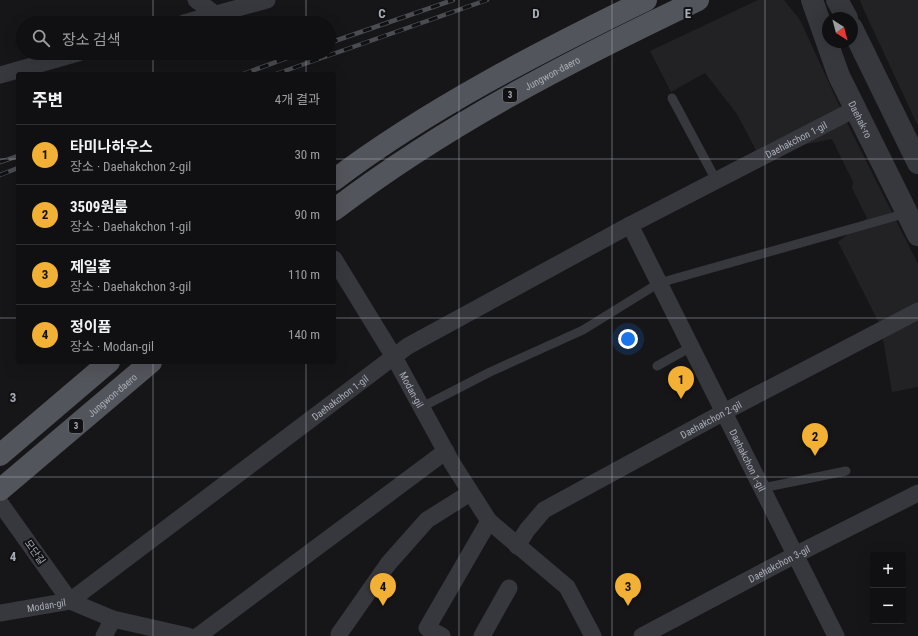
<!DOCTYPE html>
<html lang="ko">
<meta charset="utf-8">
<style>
body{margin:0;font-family:"Roboto Condensed","Noto Sans KR",sans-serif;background:#19191b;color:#f1f3f6}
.controls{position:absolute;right:12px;bottom:12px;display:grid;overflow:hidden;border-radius:4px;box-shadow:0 4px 16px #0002}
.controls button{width:36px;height:36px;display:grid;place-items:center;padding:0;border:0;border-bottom:1px solid #303032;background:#101012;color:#f1f3f6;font:20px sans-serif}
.compass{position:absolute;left:822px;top:12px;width:36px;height:36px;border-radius:50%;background:#101012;box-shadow:0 4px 16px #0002;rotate:144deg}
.you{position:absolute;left:628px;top:339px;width:14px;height:14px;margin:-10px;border:3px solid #fff;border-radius:50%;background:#1a73e8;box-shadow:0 0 0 6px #1a73e833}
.badge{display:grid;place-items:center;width:26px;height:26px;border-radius:50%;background:#f2b134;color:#111;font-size:13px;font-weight:700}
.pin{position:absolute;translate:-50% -33px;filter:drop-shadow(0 1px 2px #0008)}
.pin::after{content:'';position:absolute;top:21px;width:14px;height:12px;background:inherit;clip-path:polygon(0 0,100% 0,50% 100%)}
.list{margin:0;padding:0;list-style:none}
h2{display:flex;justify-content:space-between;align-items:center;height:52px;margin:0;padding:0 16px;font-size:17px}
h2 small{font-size:13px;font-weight:400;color:#9c9d9f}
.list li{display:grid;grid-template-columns:26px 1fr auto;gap:12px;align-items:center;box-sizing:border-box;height:60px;padding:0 16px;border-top:1px solid #303032}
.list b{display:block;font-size:15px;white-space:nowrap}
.list p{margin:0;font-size:13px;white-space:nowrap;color:#9c9d9f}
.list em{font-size:13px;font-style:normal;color:#9c9d9f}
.icon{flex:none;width:22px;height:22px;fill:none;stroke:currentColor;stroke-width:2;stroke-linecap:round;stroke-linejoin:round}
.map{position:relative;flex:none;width:918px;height:636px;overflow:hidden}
.search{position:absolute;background:#101012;box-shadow:0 4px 16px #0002;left:16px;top:16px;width:320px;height:44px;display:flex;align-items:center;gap:10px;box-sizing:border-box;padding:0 14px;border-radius:22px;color:#9c9d9f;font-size:15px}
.panel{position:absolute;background:#101012;box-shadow:0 4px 16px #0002;left:16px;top:72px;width:320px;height:292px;border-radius:4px}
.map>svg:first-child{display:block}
.built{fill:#222225}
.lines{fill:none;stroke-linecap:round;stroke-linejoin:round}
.service{stroke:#37383d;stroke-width:9}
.minor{stroke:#37383d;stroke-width:17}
.tertiary{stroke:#37383d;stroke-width:22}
.primary{stroke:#53555c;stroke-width:22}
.rail-casing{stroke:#4a4c52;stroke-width:4.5}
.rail{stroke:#111113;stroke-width:3;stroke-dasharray:9;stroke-linecap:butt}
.grid{fill:none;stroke:#a8adb8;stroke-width:1;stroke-opacity:0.55}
.labels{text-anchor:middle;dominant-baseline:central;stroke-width:4;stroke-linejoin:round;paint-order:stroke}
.shield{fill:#111113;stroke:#7b7e86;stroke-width:1}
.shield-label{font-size:9px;font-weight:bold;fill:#a8adb8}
.street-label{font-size:10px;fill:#a8adb8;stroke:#111113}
.grid-label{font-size:13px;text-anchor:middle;font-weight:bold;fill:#a8adb8;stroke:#111113;stroke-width:4;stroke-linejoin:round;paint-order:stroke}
</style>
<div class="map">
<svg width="918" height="636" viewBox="0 0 918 636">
<rect width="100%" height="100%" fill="#161618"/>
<!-- built -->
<g class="built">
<path d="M758,0H784L800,20L851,131L918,264V387L892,392L881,327L838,242L867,218L852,188L853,182L832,139L758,154L737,114L705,73L671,92L650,51Z"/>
<path d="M860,0H918V126L862,6Z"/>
</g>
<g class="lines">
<!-- service -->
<g class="service">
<path d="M672,98L716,180"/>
<path d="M657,366L691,347"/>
<path d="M422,407L490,372L583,330L659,283L907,213"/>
<path d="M762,488L846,471"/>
</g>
<!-- minor -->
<g class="minor">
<path d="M196,0L215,14"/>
<path d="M184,23L267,0"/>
<path d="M0,75L78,53"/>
<path id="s1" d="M630,225L836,636"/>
<path id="s2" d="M334,259L394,357L452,463L489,521L567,587L593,636"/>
<path d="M0,503L70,601L113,619L188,636"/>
<path id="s3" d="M517,546L527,530L544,510L724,412L918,311"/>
<path id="s4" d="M0,613L70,601L408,346L630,225L855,109"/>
<path d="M339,634L388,564L427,520L470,493"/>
<path d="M104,636L113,619"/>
<path d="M198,636L446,451"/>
<path d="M442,636L427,628L489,521"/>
<path d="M482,636L509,588"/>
<path id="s5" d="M642,636L795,555L918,493"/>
</g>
<!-- tertiary -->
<g class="tertiary">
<path id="s6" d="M812,0L839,76L918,235"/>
<path d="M837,0L847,18"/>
<path d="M852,28L918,163"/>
</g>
<!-- primary -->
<g class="primary">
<path d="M334,180C428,109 541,51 646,0"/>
<path id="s7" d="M334,210C447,124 570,61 698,0"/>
<path d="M0,455L109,362"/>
<path id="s8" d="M0,490L151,362"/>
</g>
<!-- rail casing -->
<g class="rail-casing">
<g id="rail">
<path d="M329,43L453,0"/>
<path d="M243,74L301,53"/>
<path d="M276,74L487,0"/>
<path d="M0,162L18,156"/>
<path d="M0,175L18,168"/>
</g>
</g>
<!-- rail -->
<use href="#rail" class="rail"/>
</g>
<!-- grid -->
<path class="grid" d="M153,0V23M306,0V23M459,0V636M612,0V636M765,0V636M153,53V74M306,53V74M0,159H18M334,159H918M0,318H18M334,318H918M153,362V636M306,362V636M0,477H918"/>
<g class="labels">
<!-- shield labels -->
<g class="shield">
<rect x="503" y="88" width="14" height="14" rx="3"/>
<rect x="69" y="419" width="14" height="14" rx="3"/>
</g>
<g class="shield-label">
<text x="510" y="95">3</text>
<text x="76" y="426">3</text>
</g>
<!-- street labels -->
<g class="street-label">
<text stroke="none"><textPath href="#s7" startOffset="258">Jungwon-daero</textPath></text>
<text stroke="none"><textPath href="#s6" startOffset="129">Daehak-ro</textPath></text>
<text stroke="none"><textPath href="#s4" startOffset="934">Daehakchon 1-gil</textPath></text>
<text stroke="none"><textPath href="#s2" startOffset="152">Modan-gil</textPath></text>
<text stroke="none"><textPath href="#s8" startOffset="147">Jungwon-daero</textPath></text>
<text stroke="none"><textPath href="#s4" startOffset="409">Daehakchon 1-gil</textPath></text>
<text stroke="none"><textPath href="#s3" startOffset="235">Daehakchon 2-gil</textPath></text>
<text stroke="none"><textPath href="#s1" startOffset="263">Daehakchon 1-gil</textPath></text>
<text transform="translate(35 552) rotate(55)">모단길</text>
<text stroke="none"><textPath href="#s5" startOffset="155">Daehakchon 3-gil</textPath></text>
<text stroke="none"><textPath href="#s4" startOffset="47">Modan-gil</textPath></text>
</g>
</g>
<g class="grid-label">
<text x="382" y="18">C</text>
<text x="536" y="18">D</text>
<text x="688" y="18">E</text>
<text x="13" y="402">3</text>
<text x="13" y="561">4</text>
</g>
</svg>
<div class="controls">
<button>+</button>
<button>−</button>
</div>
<svg class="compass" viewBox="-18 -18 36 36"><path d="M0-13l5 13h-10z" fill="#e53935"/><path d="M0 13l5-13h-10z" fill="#9c9d9f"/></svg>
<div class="you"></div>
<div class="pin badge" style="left:681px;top:399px">1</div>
<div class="pin badge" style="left:815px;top:456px">2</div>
<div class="pin badge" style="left:628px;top:606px">3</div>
<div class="pin badge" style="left:383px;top:606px">4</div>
<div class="search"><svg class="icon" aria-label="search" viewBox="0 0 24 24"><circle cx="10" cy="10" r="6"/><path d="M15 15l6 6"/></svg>장소 검색</div>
<section class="panel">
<h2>주변<small>4개 결과</small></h2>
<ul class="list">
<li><span class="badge">1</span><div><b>타미나하우스</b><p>장소 · Daehakchon 2-gil</p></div><em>30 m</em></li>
<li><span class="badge">2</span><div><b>3509원룸</b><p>장소 · Daehakchon 1-gil</p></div><em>90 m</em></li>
<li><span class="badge">3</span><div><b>제일홈</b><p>장소 · Daehakchon 3-gil</p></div><em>110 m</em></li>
<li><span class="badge">4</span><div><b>정이품</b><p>장소 · Modan-gil</p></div><em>140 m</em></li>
</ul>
</section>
</div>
